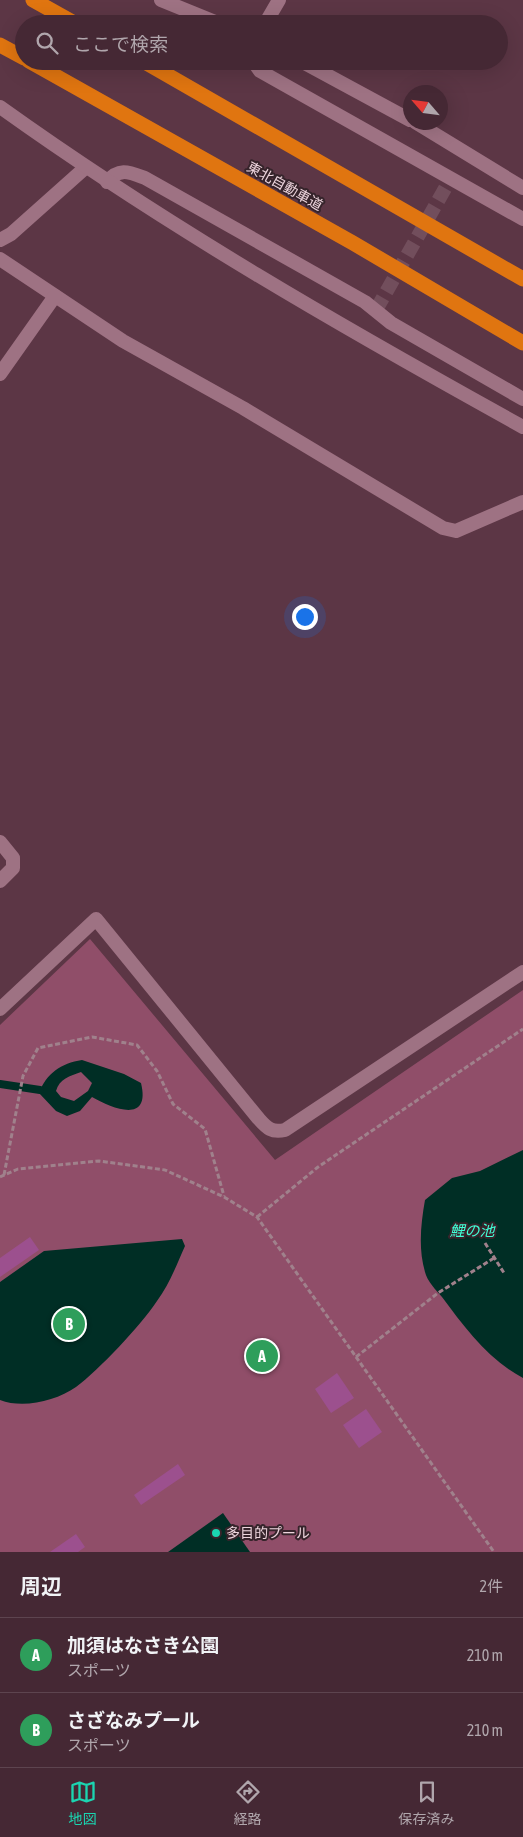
<!DOCTYPE html>
<html lang="ja">
<meta charset="utf-8">
<style>
body{margin:0;font-family:"Asap Condensed","Noto Sans JP",sans-serif;background:#4f3440;color:#f1f3f6}
.compass{position:absolute;left:403px;top:85px;width:45px;height:45px;border-radius:50%;background:#452834;box-shadow:0 5px 20px #0002;rotate:298deg}
.you{position:absolute;left:304px;top:616px;width:18px;height:18px;margin:-12px;border:4px solid #fff;border-radius:50%;background:#1a73e8;box-shadow:0 0 0 8px #1a73e833}
.badge{display:grid;place-items:center;width:32px;height:32px;border-radius:50%;background:#1bd5b1;color:#fff;font-size:16px;font-weight:700}
.pin{position:absolute;translate:-50% -50%;border:2px solid #fff;box-shadow:0 1px 5px #0006}
.list{margin:0;padding:0;list-style:none}
h2{display:flex;justify-content:space-between;align-items:center;height:65px;margin:0;padding:0 20px;font-size:21px}
h2 small{font-size:16px;font-weight:400;color:#b0a6ac}
.list li{display:grid;grid-template-columns:32px 1fr auto;gap:15px;align-items:center;box-sizing:border-box;height:75px;padding:0 20px;border-top:1px solid #5d444f}
.list b{display:block;font-size:19px;white-space:nowrap}
.list p{margin:0;font-size:16px;white-space:nowrap;color:#b0a6ac}
.list em{font-size:16px;font-style:normal;color:#b0a6ac}
.icon{flex:none;width:28px;height:28px;fill:none;stroke:currentColor;stroke-width:2;stroke-linecap:round;stroke-linejoin:round}
.map{position:relative;flex:none;width:523px;height:1552px;overflow:hidden}
.search{position:absolute;background:#452834;box-shadow:0 5px 20px #0002;left:15px;right:15px;top:15px;height:55px;display:flex;align-items:center;gap:12px;box-sizing:border-box;padding:0 18px;border-radius:28px;color:#b0a6ac;font-size:19px}
.sheet{height:215px;background:#452834}
nav{display:flex;justify-content:space-around;align-items:center;box-sizing:border-box;height:70px;border-top:1px solid #5d444f;background:#452834;font-size:14px;color:#b0a6ac}
nav a{display:grid;justify-items:center;gap:2px}
nav .on{color:#1bd5b1}
.map>svg:first-child{display:block}
.green{fill:#904e69}
.water{fill:#002e25;fill-rule:evenodd}
.lines{fill:none;stroke-linecap:round;stroke-linejoin:round}
.stream{stroke:#002e25;stroke-width:8}
.building{fill:#9c508e}
.minor-tunnel{stroke:#724e5c;stroke-width:14;stroke-dasharray:14 7;stroke-linecap:butt}
.path{stroke:#a0818c;stroke-width:3;stroke-dasharray:5 2.5;stroke-linecap:butt}
.minor{stroke:#9e7283;stroke-width:14}
.tertiary{stroke:#9e7283;stroke-width:14}
.motorway{stroke:#e07510;stroke-width:15}
.poi-dot{fill:#1bd5b1;stroke:#36242b;stroke-width:2}
.labels{text-anchor:middle;dominant-baseline:central;stroke-width:4;stroke-linejoin:round;paint-order:stroke}
.street-label{font-size:14px;fill:#edd5dd;stroke:#36242b}
.poi-label{font-size:14px;fill:#edd5dd;stroke:#36242b;text-anchor:start}
.water-label{font-size:15px;font-style:italic;fill:#40ffd7;stroke:#36242b}
</style>
<div class="map">
<svg width="523" height="1552" viewBox="0 0 523 1552">
<rect width="100%" height="100%" fill="#5c3645"/>
<!-- green -->
<path class="green" d="M90,939L275,1160L523,990V1552H0V1025Z"/>
<!-- water -->
<g class="water">
<path d="M82,1060L124,1074L141,1083C151,1124 113,1109 92,1097L80,1111L67,1116L56,1111L39,1093C46,1074 61,1063 82,1060ZM81,1072L92,1083L88,1091L74,1101L61,1097L56,1091C59,1079 70,1076 81,1072Z"/>
<path d="M523,1150V1378C489,1360 465,1328 442,1297C436,1290 427,1281 425,1272C418,1248 421,1223 425,1200L452,1178L480,1171Z"/>
<path d="M182,1239L185,1246C177,1264 169,1285 157,1301C141,1325 99,1370 76,1387C56,1401 23,1409 0,1400V1282L44,1251Z"/>
<path d="M223,1513L250,1552H168Z"/>
</g>
<g class="lines">
<!-- stream -->
<path class="stream" d="M0,1084L40,1090"/>
</g>
<!-- building -->
<g class="building">
<path d="M30,1237L39,1250L0,1277V1258Z"/>
<path d="M337,1373L354,1398L331,1413L315,1389Z"/>
<path d="M366,1409L382,1432L359,1448L343,1425Z"/>
<path d="M178,1464L185,1475L141,1505L134,1495Z"/>
<path d="M76,1534L85,1547L78,1552H50Z"/>
</g>
<g class="lines">
<!-- minor-tunnel -->
<path class="minor-tunnel" d="M376,310L451,178"/>
<!-- path -->
<g class="path">
<path d="M4,1175L23,1076L38,1048L92,1037L137,1045L157,1071L173,1104L205,1129L224,1196"/>
<path d="M0,1177L18,1169L99,1161L165,1170L224,1197L257,1217L494,1552"/>
<path d="M257,1217L318,1167L523,1029"/>
<path d="M485,1243L504,1273"/>
<path d="M356,1357L438,1293L494,1258"/>
</g>
<!-- minor -->
<g class="minor">
<path d="M265,24L279,0"/>
<path d="M253,61L260,71L523,219"/>
<path d="M107,182C119,167 129,172 145,178L365,302L391,323L523,399"/>
<path d="M0,240L11,234L85,168"/>
<path d="M0,259L123,341L243,408L443,528L456,531L523,502"/>
<path d="M0,374L55,296"/>
<path d="M0,842L13,858V868L0,881"/>
<path d="M0,1009L96,919L258,1118C267,1128 271,1133 285,1130L523,972"/>
</g>
<!-- tertiary -->
<g class="tertiary">
<path d="M161,0L220,24"/>
<path d="M301,61L410,120"/>
<path d="M0,107C166,226 344,328 523,427"/>
<path d="M415,122L523,188"/>
</g>
<!-- motorway -->
<g class="motorway">
<path d="M33,0L76,24"/>
<path d="M0,45L24,58"/>
<path d="M29,61L353,243L523,343"/>
<path d="M143,61L523,279"/>
</g>
</g>
<!-- markers -->
<circle class="poi-dot" cx="216" cy="1533" r="5"/>
<g class="labels">
<!-- street labels -->
<g class="street-label">
<text transform="translate(285 186) rotate(29)">東北自動車道</text>
</g>
<!-- poi labels -->
<g class="poi-label">
<text x="226" y="1533">多目的プール</text>
</g>
<!-- water labels -->
<g class="water-label">
<text x="472" y="1230">鯉の池</text>
</g>
</g>
</svg>
<svg class="compass" viewBox="-18 -18 36 36"><path d="M0-13l5 13h-10z" fill="#e53935"/><path d="M0 13l5-13h-10z" fill="#b0a6ac"/></svg>
<div class="you"></div>
<div class="pin badge" style="left:262px;top:1356px;background:#2e9e5b">A</div>
<div class="pin badge" style="left:69px;top:1324px;background:#2e9e5b">B</div>
<div class="search"><svg class="icon" aria-label="search" viewBox="0 0 24 24"><circle cx="10" cy="10" r="6"/><path d="M15 15l6 6"/></svg>ここで検索</div>
</div>
<section class="sheet">
<h2>周辺<small>2件</small></h2>
<ul class="list">
<li><span class="badge" style="background:#2e9e5b">A</span><div><b>加須はなさき公園</b><p>スポーツ</p></div><em>210 m</em></li>
<li><span class="badge" style="background:#2e9e5b">B</span><div><b>さざなみプール</b><p>スポーツ</p></div><em>210 m</em></li>
</ul>
</section>
<nav>
<a class="on"><svg class="icon" aria-label="map" viewBox="0 0 24 24"><path d="M3 6l6-2 6 2 6-2v14l-6 2-6-2-6 2zM9 4v14M15 6v14"/></svg>地図</a>
<a><svg class="icon" aria-label="directions" viewBox="0 0 24 24"><path d="M12 3l9 9-9 9-9-9zM9 14v-3h6M13 9l2 2-2 2"/></svg>経路</a>
<a><svg class="icon" aria-label="saved" viewBox="0 0 24 24"><path d="M7 4h10v16l-5-4-5 4z"/></svg>保存済み</a>
</nav>
